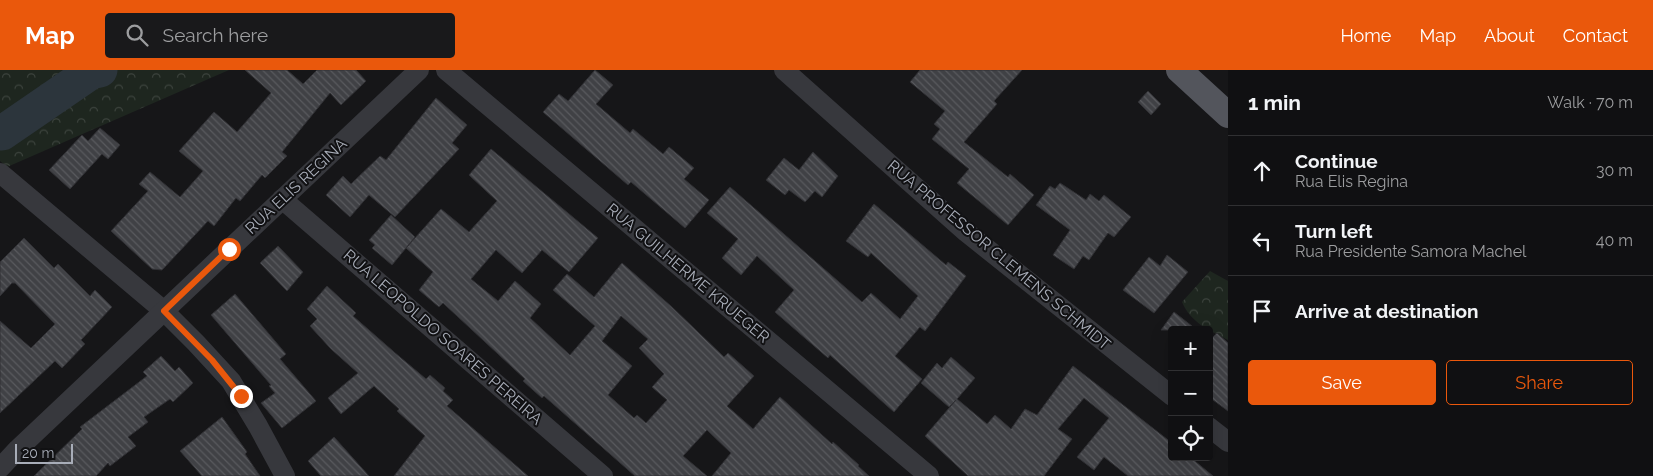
<!DOCTYPE html>
<meta charset="utf-8">
<style>
body{margin:0;font-family:Raleway,sans-serif;background:#19191b;color:#f1f3f6}
.controls{position:absolute;right:15px;bottom:15px;display:grid;overflow:hidden;border-radius:5px;box-shadow:0 5px 20px #0002}
.controls button{width:45px;height:45px;display:grid;place-items:center;padding:0;border:0;border-bottom:1px solid #303032;background:#101012;color:#f1f3f6;font:25px sans-serif}
.scale{position:absolute;left:15px;bottom:12px;width:58px;box-sizing:border-box;padding-left:5px;border:2px solid #a8adb8;border-top:0;font-size:14px;line-height:18px;white-space:nowrap;color:#a8adb8;-webkit-text-stroke:4px #111113;paint-order:stroke}
.stop{position:absolute;width:15px;height:15px;margin:-11px;border:4px solid #ea580c;border-radius:50%;background:#fff}
.stop.end{background:#ea580c;border-color:#fff;box-shadow:0 1px 5px #0008}
.list{margin:0;padding:0;list-style:none}
h2{display:flex;justify-content:space-between;align-items:center;height:65px;margin:0;padding:0 20px;font-size:21px}
h2 small{font-size:16px;font-weight:400;color:#9c9d9f}
.list li{display:grid;grid-template-columns:32px 1fr auto;gap:15px;align-items:center;box-sizing:border-box;height:70px;padding:0 20px;border-top:1px solid #303032}
.list b{display:block;font-size:19px;white-space:nowrap}
.list p{margin:0;font-size:16px;white-space:nowrap;color:#9c9d9f}
.list em{font-size:16px;font-style:normal;color:#9c9d9f}
.actions{display:flex;gap:10px;padding:15px 20px}
.actions a{flex:1;padding:11px 0;border:1px solid #ea580c;border-radius:5px;text-align:center;font-size:18px;color:#ea580c}
.actions .main{background:#ea580c;color:#fff}
.icon{flex:none;width:28px;height:28px;fill:none;stroke:currentColor;stroke-width:2;stroke-linecap:round;stroke-linejoin:round}
.map{position:relative;flex:none;width:1228px;height:406px;overflow:hidden}
header{display:flex;align-items:center;gap:30px;box-sizing:border-box;height:70px;padding:0 25px;background:#ea580c;color:#fff}
header strong{font-size:24px}
nav{display:flex;gap:28px;margin-inline-start:auto;font-size:18px}
.search{width:350px;height:45px;background:#19191b;display:flex;align-items:center;gap:12px;box-sizing:border-box;padding:0 18px;border-radius:5px;color:#9c9d9f;font-size:19px}
main{display:flex}
aside{flex:1;background:#101012}
.map>svg:first-child{display:block}
.forest{fill:url(#forest-crowns)}
.lines{fill:none;stroke-linecap:round;stroke-linejoin:round}
.river{stroke:#2c353c;stroke-width:35}
.building{fill:url(#building-back-hatch);stroke:#303034;fill-rule:evenodd}
.minor{stroke:#37383d;stroke-width:20}
.major{stroke:#53555c;stroke-width:26}
.route{stroke:#ea580c;stroke-width:6}
.labels{text-anchor:middle;dominant-baseline:central;stroke-width:4;stroke-linejoin:round;paint-order:stroke}
.street-label{font-size:16px;fill:#a8adb8;stroke:#111113}
</style>
<header>
<strong>Map</strong>
<div class="search"><svg class="icon" aria-label="search" viewBox="0 0 24 24"><circle cx="10" cy="10" r="6"/><path d="M15 15l6 6"/></svg>Search here</div>
<nav><a>Home</a><a>Map</a><a>About</a><a>Contact</a></nav>
</header>
<main>
<div class="map">
<svg width="1228" height="406" viewBox="0 0 1228 406">
<defs>
<pattern id="forest-crowns" width="20" height="18" patternUnits="userSpaceOnUse" patternTransform="scale(1.25)"><rect width="20" height="18" fill="#1e261f"/><path d="M2 6a3 3 0 1 1 6 0M12 15a3 3 0 1 1 6 0" fill="none" stroke="#3c433d"/></pattern>
<pattern id="building-back-hatch" width="6" height="6" patternUnits="userSpaceOnUse" patternTransform="scale(1.25)"><rect width="6" height="6" fill="#404145"/><path d="M-1 5l2 2M0 0l6 6M5-1l2 2" fill="none" stroke="#595a5e"/></pattern>
</defs>
<rect width="100%" height="100%" fill="#161618"/>
<!-- forest -->
<g class="forest">
<path d="M0,0H229L7,97L0,91Z"/>
<path d="M1210,201L1228,211V270C1209,260 1191,253 1182,232Z"/>
</g>
<g class="lines">
<!-- river -->
<path class="river" d="M2,63L91,2L100,0"/>
</g>
<!-- building -->
<g class="building">
<path d="M245,0H287L303,14L317,0H356L366,11L341,35L330,23L282,82L287,86L265,108L262,105L240,131L236,128L214,156L208,151L162,200L152,199L111,161L148,121L139,114L150,102L180,127L203,101L179,81L214,42L237,62L271,23Z"/>
<path d="M595,0L613,15L596,34L630,63L633,59L663,84L669,77L694,98L684,109L709,130L685,158L631,112L628,115L543,42L559,24L568,31Z"/>
<path d="M920,0H1022L994,31L997,34L964,72L1008,107L1010,104L1034,125L1008,155L957,113L969,99L932,69L940,59L934,54L945,41L910,12Z"/>
<path d="M1148,21L1161,34L1151,45L1138,32Z"/>
<path d="M436,28L467,55L452,73L459,79L395,147L369,125L350,147L326,125L343,106L351,114L380,86L386,90Z"/>
<path d="M100,58L120,75L108,89L102,84L70,119L49,100L82,65L88,71Z"/>
<path d="M491,79L598,168L569,202L542,180L522,203L496,180L471,209L498,231L515,211L541,234L530,248L570,285L595,256L553,220L567,204L594,227L622,193L672,237L724,287L728,283L754,306L727,336L753,359L780,327L832,374L833,372L859,395L858,396L869,406H712L731,383L707,360L683,386L707,406H635L544,326L542,328L523,311L525,309L443,233L439,237L419,220L433,202L406,178L441,139L469,162L497,131L469,105ZM621,246L648,269L639,278L664,304L652,317L667,330L646,353L637,345L634,348L608,325L632,296L602,271Z"/>
<path d="M813,82L838,106L822,127L815,121L805,132L789,120L785,125L766,110L784,88L799,100Z"/>
<path d="M1060,113L1086,130L1090,124L1099,131L1104,125L1131,147L1114,167L1108,163L1089,190L1083,186L1074,199L1053,185L1070,160L1036,135L1050,116L1055,119Z"/>
<path d="M730,117L862,232L871,223L900,249L918,226L871,183L868,187L846,171L874,134L946,195L948,192L966,206L925,261L920,257L895,286L922,309L894,342L830,285L828,288L775,242L794,220L757,186L741,205L722,188L738,169L707,143Z"/>
<path d="M391,145L415,167L392,195L372,178L375,175L369,170Z"/>
<path d="M24,168L54,198L58,194L90,226L95,220L112,237L81,270L85,274L62,298L55,291L0,343V251L31,278L55,254L15,213H12L0,226V192Z"/>
<path d="M278,176L303,202L287,221L260,193Z"/>
<path d="M1167,185L1188,202L1154,243L1123,220L1149,187L1160,196Z"/>
<path d="M327,216L356,243L353,246L394,282L426,309L430,305L445,318L443,321L453,330L447,336L528,406H394L425,366L397,341L399,339L374,316L341,344L328,328L358,303L331,279L310,256L317,249L307,239Z"/>
<path d="M235,224L286,284L280,289L316,331L282,358L261,333L275,323L269,316L271,315L211,245Z"/>
<path d="M1174,242L1197,260H1161Z"/>
<path d="M1217,263L1228,273V341L1209,327V271Z"/>
<path d="M161,286L175,301L179,297L193,313L173,332L170,329L144,347L148,352L128,367L136,376L110,396L108,393L96,406H34L82,359L80,357L147,306L143,302Z"/>
<path d="M951,287L975,308L957,329L987,354L995,345L1011,359L1025,339L1037,345L1073,296L1172,373V387H1190L1213,406H1128L1104,387L1094,400L1077,387L1109,348L1084,328L1058,359L1072,369L1044,406H968L925,366L956,330L949,337L921,313L937,293L942,298Z"/>
<path d="M222,347L247,382L245,384L260,406H202L180,381Z"/>
<path d="M334,367L369,406H321L308,391Z"/>
</g>
<g class="lines">
<!-- minor -->
<g class="minor">
<path d="M446,0L929,406"/>
<path d="M784,0L966,162L1172,326"/>
<path d="M0,103L164,241L196,273L231,311L258,356L285,406"/>
<path d="M282,129L603,406"/>
<path d="M1209,357L1228,372"/>
<path d="M0,398L18,379L419,0"/>
</g>
<!-- major -->
<path class="major" d="M1179,0L1228,45"/>
</g>
<g class="lines">
<!-- route -->
<path class="route" d="M229,179L164,241L212,290L241,326"/>
</g>
<g class="labels">
<!-- street labels -->
<g class="street-label">
<text transform="translate(296 116) rotate(-43)">RUA ELIS REGINA</text>
<text transform="translate(999 185) rotate(40)">RUA PROFESSOR CLEMENS SCHMIDT</text>
<text transform="translate(688 203) rotate(40)">RUA GUILHERME KRUEGER</text>
<text transform="translate(443 267) rotate(41)">RUA LEOPOLDO SOARES PEREIRA</text>
</g>
</g>
</svg>
<div class="controls">
<button>+</button>
<button>−</button>
<button><svg class="icon" aria-label="locate" viewBox="0 0 24 24"><circle cx="12" cy="12" r="6"/><path d="M12 2v4M12 18v4M2 12h4M18 12h4"/></svg></button>
</div>
<div class="scale">20 m</div>
<div class="stop" style="left:229px;top:179px"></div>
<div class="stop end" style="left:241px;top:326px"></div>
</div>
<aside>
<h2>1 min<small>Walk · 70 m</small></h2>
<ul class="list">
<li><svg class="icon" aria-label="ahead" viewBox="0 0 24 24"><path d="M12 20V5M6 11l6-6 6 6"/></svg><div><b>Continue</b><p>Rua Elis Regina</p></div><em>30 m</em></li>
<li><svg class="icon" aria-label="left" viewBox="0 0 24 24"><path d="M17 20v-9H6M10 6l-5 5 5 5"/></svg><div><b>Turn left</b><p>Rua Presidente Samora Machel</p></div><em>40 m</em></li>
<li><svg class="icon" aria-label="arrive" viewBox="0 0 24 24"><path d="M6 21V4h12l-3 4 3 4H6"/></svg><div><b>Arrive at destination</b></div></li>
</ul>
<div class="actions"><a class="main">Save</a><a>Share</a></div>
</aside>
</main>
